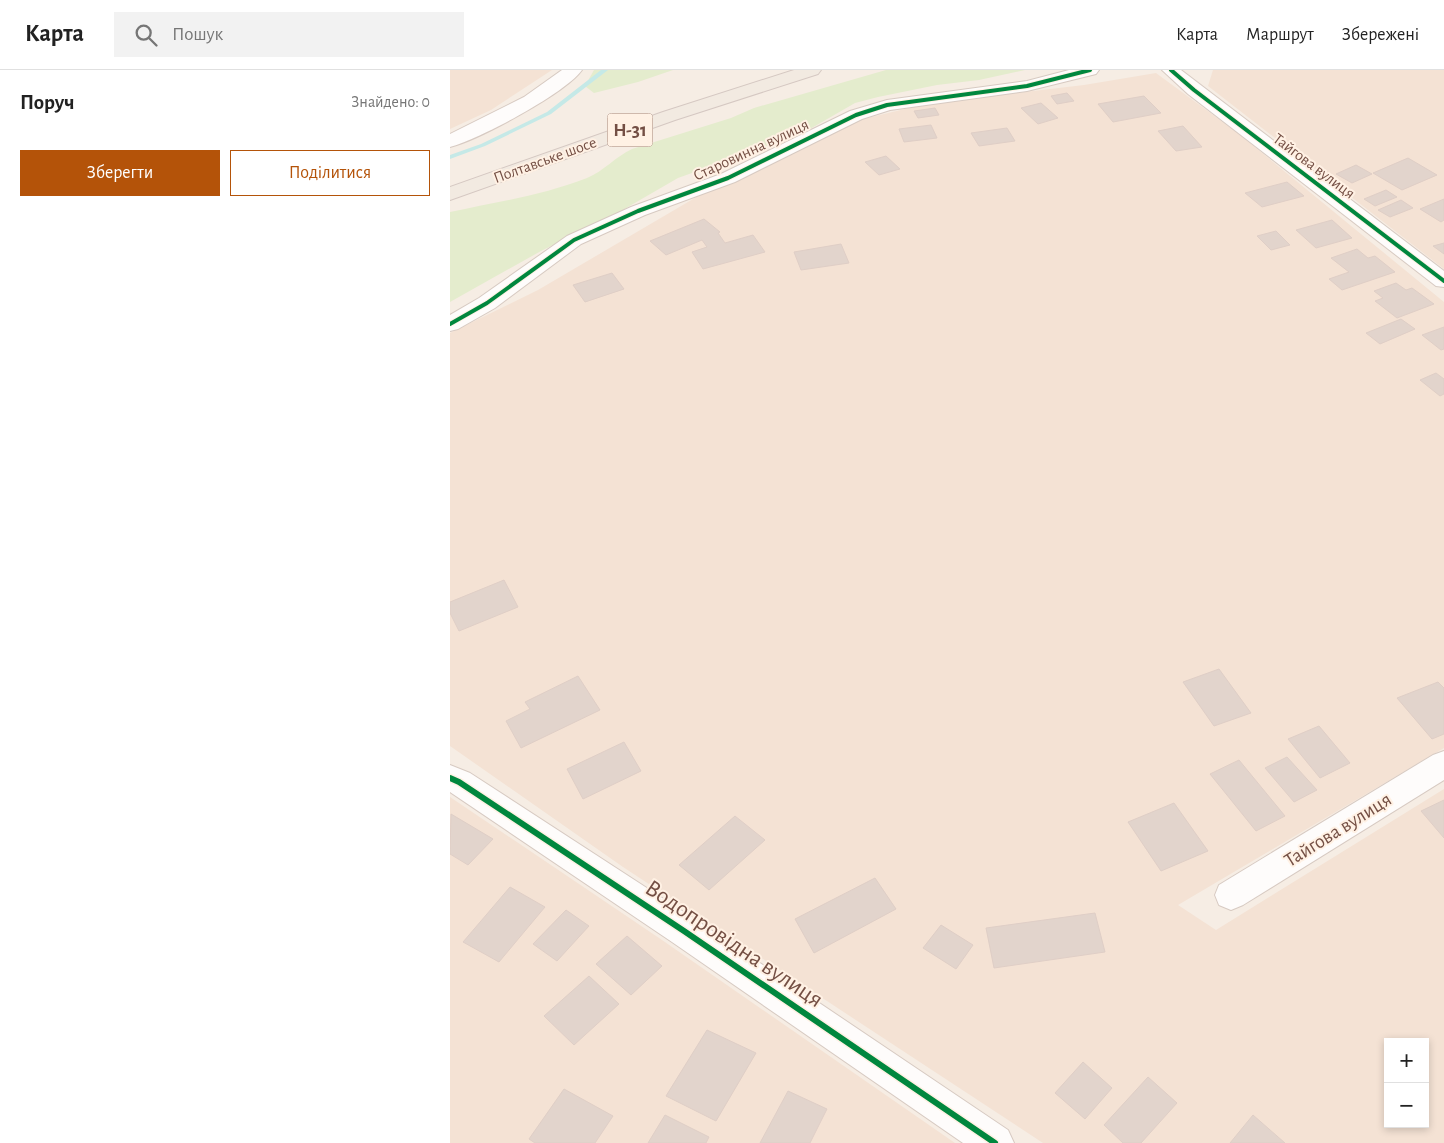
<!DOCTYPE html>
<html lang="uk">
<meta charset="utf-8">
<style>
body{margin:0;font-family:"Alegreya Sans",sans-serif;background:#f2f2f2;color:#222}
.controls{position:absolute;right:15px;bottom:15px;display:grid;overflow:hidden;border-radius:0px;box-shadow:0 2px 8px #0003}
.controls button{width:45px;height:45px;display:grid;place-items:center;padding:0;border:0;border-bottom:1px solid #e0e0e0;background:#fff;color:#222;font:25px sans-serif}
.list{margin:0;padding:0;list-style:none}
h2{display:flex;justify-content:space-between;align-items:center;height:65px;margin:0;padding:0 20px;font-size:21px}
h2 small{font-size:16px;font-weight:400;color:#767676}
.actions{display:flex;gap:10px;padding:15px 20px}
.actions a{flex:1;padding:11px 0;border:1px solid #b45309;border-radius:0px;text-align:center;font-size:18px;color:#b45309}
.actions .main{background:#b45309;color:#fff}
.icon{flex:none;width:28px;height:28px;fill:none;stroke:currentColor;stroke-width:2;stroke-linecap:round;stroke-linejoin:round}
.map{position:relative;flex:none;width:994px;height:1073px;overflow:hidden}
header{display:flex;align-items:center;gap:30px;box-sizing:border-box;height:70px;padding:0 25px;background:#fff;border-bottom:1px solid #e0e0e0}
header strong{font-size:24px}
nav{display:flex;gap:28px;margin-inline-start:auto;font-size:18px}
.search{width:350px;height:45px;background:#f2f2f2;display:flex;align-items:center;gap:12px;box-sizing:border-box;padding:0 18px;border-radius:0px;color:#767676;font-size:19px}
main{display:flex}
aside{flex:1;background:#fff}
.map>svg:first-child{display:block}
.residential{fill:#f4e2d4;fill-rule:evenodd}
.green{fill:#e4eccd}
.lines{fill:none;stroke-linecap:round;stroke-linejoin:round}
.stream{fill:#c5e9e7;fill-rule:evenodd}
.building{fill:#e2d4cc;stroke:#dfcec6}
.minor-casing{stroke:#d7cac2;stroke-width:2}
.primary-casing{stroke:#d5c8c2;stroke-width:2}
.minor{fill:#fefcfb;fill-rule:evenodd}
.primary{fill:#f2eae1;fill-rule:evenodd}
.cycleway-far1-casing{stroke:#fff1e4;stroke-width:6}
.cycleway-casing{stroke:#fff1e4;stroke-width:9}
.cycleway-far1{stroke:#00873e;stroke-width:4}
.cycleway{stroke:#00873e;stroke-width:6}
.labels{text-anchor:middle;dominant-baseline:central;stroke-width:4;stroke-linejoin:round;paint-order:stroke}
.far-street-label{font-size:16px;fill:#744f44;stroke:#fff1e4}
.shield{fill:#fff1e4;stroke:#9e8074;stroke-width:1}
.shield-label{font-size:19px;font-weight:bold;fill:#744f44}
.street-label{font-size:20px;fill:#744f44;stroke:#fff1e4}
.near-street-label{font-size:24px;fill:#744f44;stroke:#fff1e4}
</style>
<header>
<strong>Карта</strong>
<div class="search"><svg class="icon" aria-label="search" viewBox="0 0 24 24"><circle cx="10" cy="10" r="6"/><path d="M15 15l6 6"/></svg>Пошук</div>
<nav><a>Карта</a><a>Маршрут</a><a>Збережені</a></nav>
</header>
<main>
<aside>
<h2>Поруч<small>Знайдено: 0</small></h2>
<ul class="list">
</ul>
<div class="actions"><a class="main">Зберегти</a><a>Поділитися</a></div>
</aside>
<div class="map">
<svg width="994" height="1073" viewBox="0 0 994 1073">
<rect width="100%" height="100%" fill="#f6ede4"/>
<!-- residential -->
<g class="residential">
<path d="M0,0H102L41,40L0,59Z"/>
<path d="M763,0H994V199L758,16Z"/>
<path d="M706,3L789,64L994,232V678L728,835L766,860L994,719V1073H593L173,797L0,676V263L88,220L255,122L409,50L480,33L634,15ZM938,972H975V1054H938Z"/>
<path d="M0,727L212,870L505,1073H0Z"/>
</g>
<!-- green -->
<g class="green">
<path d="M144,0H223L188,12L144,23L135,16Z"/>
<path d="M436,0H575L529,10L487,15L428,27L405,33L353,63L228,108L164,145L91,181L0,232V142C46,132 94,125 137,108C154,101 165,87 182,79L281,48L304,38Z"/>
</g>
<g class="lines">
<!-- stream -->
<path class="stream" d="M151,0H158L101,44L35,76L0,89V85L31,74L97,42Z"/>
</g>
<!-- building -->
<g class="building">
<path d="M617,23L624,31L607,34L601,26Z"/>
<path d="M694,26L711,43L663,52L648,34Z"/>
<path d="M591,33L608,48L588,54L571,38Z"/>
<path d="M485,38L489,45L468,48L464,41Z"/>
<path d="M481,55L487,68L454,72L449,59Z"/>
<path d="M733,56L752,77L726,81L708,61Z"/>
<path d="M557,58L565,71L529,76L521,63Z"/>
<path d="M436,86L450,99L429,105L415,92Z"/>
<path d="M958,88L987,105L952,120L923,103Z"/>
<path d="M906,95L922,104L902,113L886,104Z"/>
<path d="M837,112L854,126L812,137L795,123Z"/>
<path d="M936,120L947,127L925,136L914,129Z"/>
<path d="M994,129V150L991,152L970,139Z"/>
<path d="M951,130L963,138L940,147L928,140Z"/>
<path d="M254,149L270,162L268,163L275,173L303,165L315,182L253,199L242,182L257,177L252,170L216,185L200,171Z"/>
<path d="M882,150L902,168L866,178L846,160Z"/>
<path d="M826,161L840,175L821,180L807,166Z"/>
<path d="M994,173V184L983,176Z"/>
<path d="M391,174L399,193L351,200L344,182Z"/>
<path d="M907,179L918,188L925,186L945,202L892,220L879,209L899,202L881,188Z"/>
<path d="M162,203L174,219L135,232L123,215Z"/>
<path d="M946,213L956,220L962,218L984,234L947,248L925,231L933,228L924,221Z"/>
<path d="M951,249L965,259L930,274L916,263Z"/>
<path d="M994,257V279L991,280L972,265Z"/>
<path d="M986,303L994,309V324L990,326L970,310Z"/>
<path d="M54,510L68,537L9,561L0,543V532Z"/>
<path d="M769,599L801,643L764,656L733,612Z"/>
<path d="M128,606L150,640L71,678L56,651L80,639L75,632Z"/>
<path d="M988,612L994,618V664L982,669L947,628Z"/>
<path d="M869,656L900,693L870,708L838,669Z"/>
<path d="M174,672L191,701L133,729L117,699Z"/>
<path d="M837,687L867,720L844,732L815,698Z"/>
<path d="M789,690L835,746L806,761L760,704Z"/>
<path d="M994,730V768L971,741Z"/>
<path d="M724,733L758,781L711,801L678,752Z"/>
<path d="M1,744L43,769L18,795L0,784Z"/>
<path d="M285,746L315,770L259,820L229,795Z"/>
<path d="M425,808L446,839L364,883L345,849Z"/>
<path d="M60,817L95,837L49,892L13,872Z"/>
<path d="M116,840L139,856L107,891L83,874Z"/>
<path d="M645,843L655,882L544,898L536,858Z"/>
<path d="M491,855L523,875L506,899L473,878Z"/>
<path d="M177,866L212,896L181,925L146,894Z"/>
<path d="M139,906L169,934L124,975L94,946Z"/>
<path d="M257,960L306,983L266,1051L216,1026Z"/>
<path d="M633,992L662,1018L635,1049L605,1023Z"/>
<path d="M698,1007L727,1033L691,1073H673L654,1055Z"/>
<path d="M114,1019L163,1046L145,1073H85L79,1069Z"/>
<path d="M338,1021L377,1039L360,1073H310Z"/>
<path d="M215,1045L259,1067L256,1073H198Z"/>
<path d="M803,1045L835,1073H780Z"/>
</g>
<g class="lines">
<!-- minor casing -->
<g class="minor-casing">
<g id="minor">
<path d="M112,0H132C116,23 28,70 0,77V64L74,27Z"/>
<path d="M619,0H649L646,4L577,21L440,40L412,49L285,112L195,145L131,174L45,238L8,259L0,261V245L29,228L117,166L181,137L271,104L400,41L437,30L577,11Z"/>
<path d="M712,0H731L994,201V217L986,216L738,24Z"/>
<path d="M994,681V710L793,835L781,840L769,835L765,825L769,815L983,685Z"/>
<path d="M0,695L20,703L246,850L558,1060L564,1073H513L222,872L0,722Z"/>
</g>
</g>
<!-- primary casing -->
<g class="primary-casing">
<path id="primary" d="M344,0H371L368,4L225,50L0,130V117L213,42Z"/>
</g>
<!-- minor -->
<use href="#minor" class="minor"/>
<!-- primary -->
<use href="#primary" class="primary"/>
<!-- cycleway-far1 casing -->
<g class="cycleway-far1-casing">
<g id="cycleway-far1">
<path d="M721,0L744,20L994,211"/>
<path d="M0,254L37,233L124,170L188,141L278,108L406,45L437,35L577,16L640,0"/>
</g>
</g>
<!-- cycleway casing -->
<g class="cycleway-casing">
<path id="cycleway" d="M0,708L9,712L234,861L545,1073"/>
</g>
<!-- cycleway-far1 -->
<use href="#cycleway-far1" class="cycleway-far1"/>
<!-- cycleway -->
<use href="#cycleway" class="cycleway"/>
</g>
<g class="labels">
<!-- far-street labels -->
<g class="far-street-label">
<text transform="translate(301 80) rotate(-25)">Старовинна вулиця</text>
<text transform="translate(95 90) rotate(-20)">Полтавське шосе</text>
<text transform="translate(864 96) rotate(37)">Тайгова вулиця</text>
</g>
<!-- shield labels -->
<rect class="shield" x="157.5" y="43.5" width="45" height="33" rx="4"/>
<g class="shield-label">
<text x="180" y="60">Н-31</text>
</g>
<!-- street labels -->
<g class="street-label">
<text transform="translate(888 760) rotate(-32)">Тайгова вулиця</text>
</g>
<!-- near-street labels -->
<g class="near-street-label">
<text transform="translate(284 874) rotate(34)">Водопровідна вулиця</text>
</g>
</g>
</svg>
<div class="controls">
<button>+</button>
<button>−</button>
</div>
</div>
</main>
